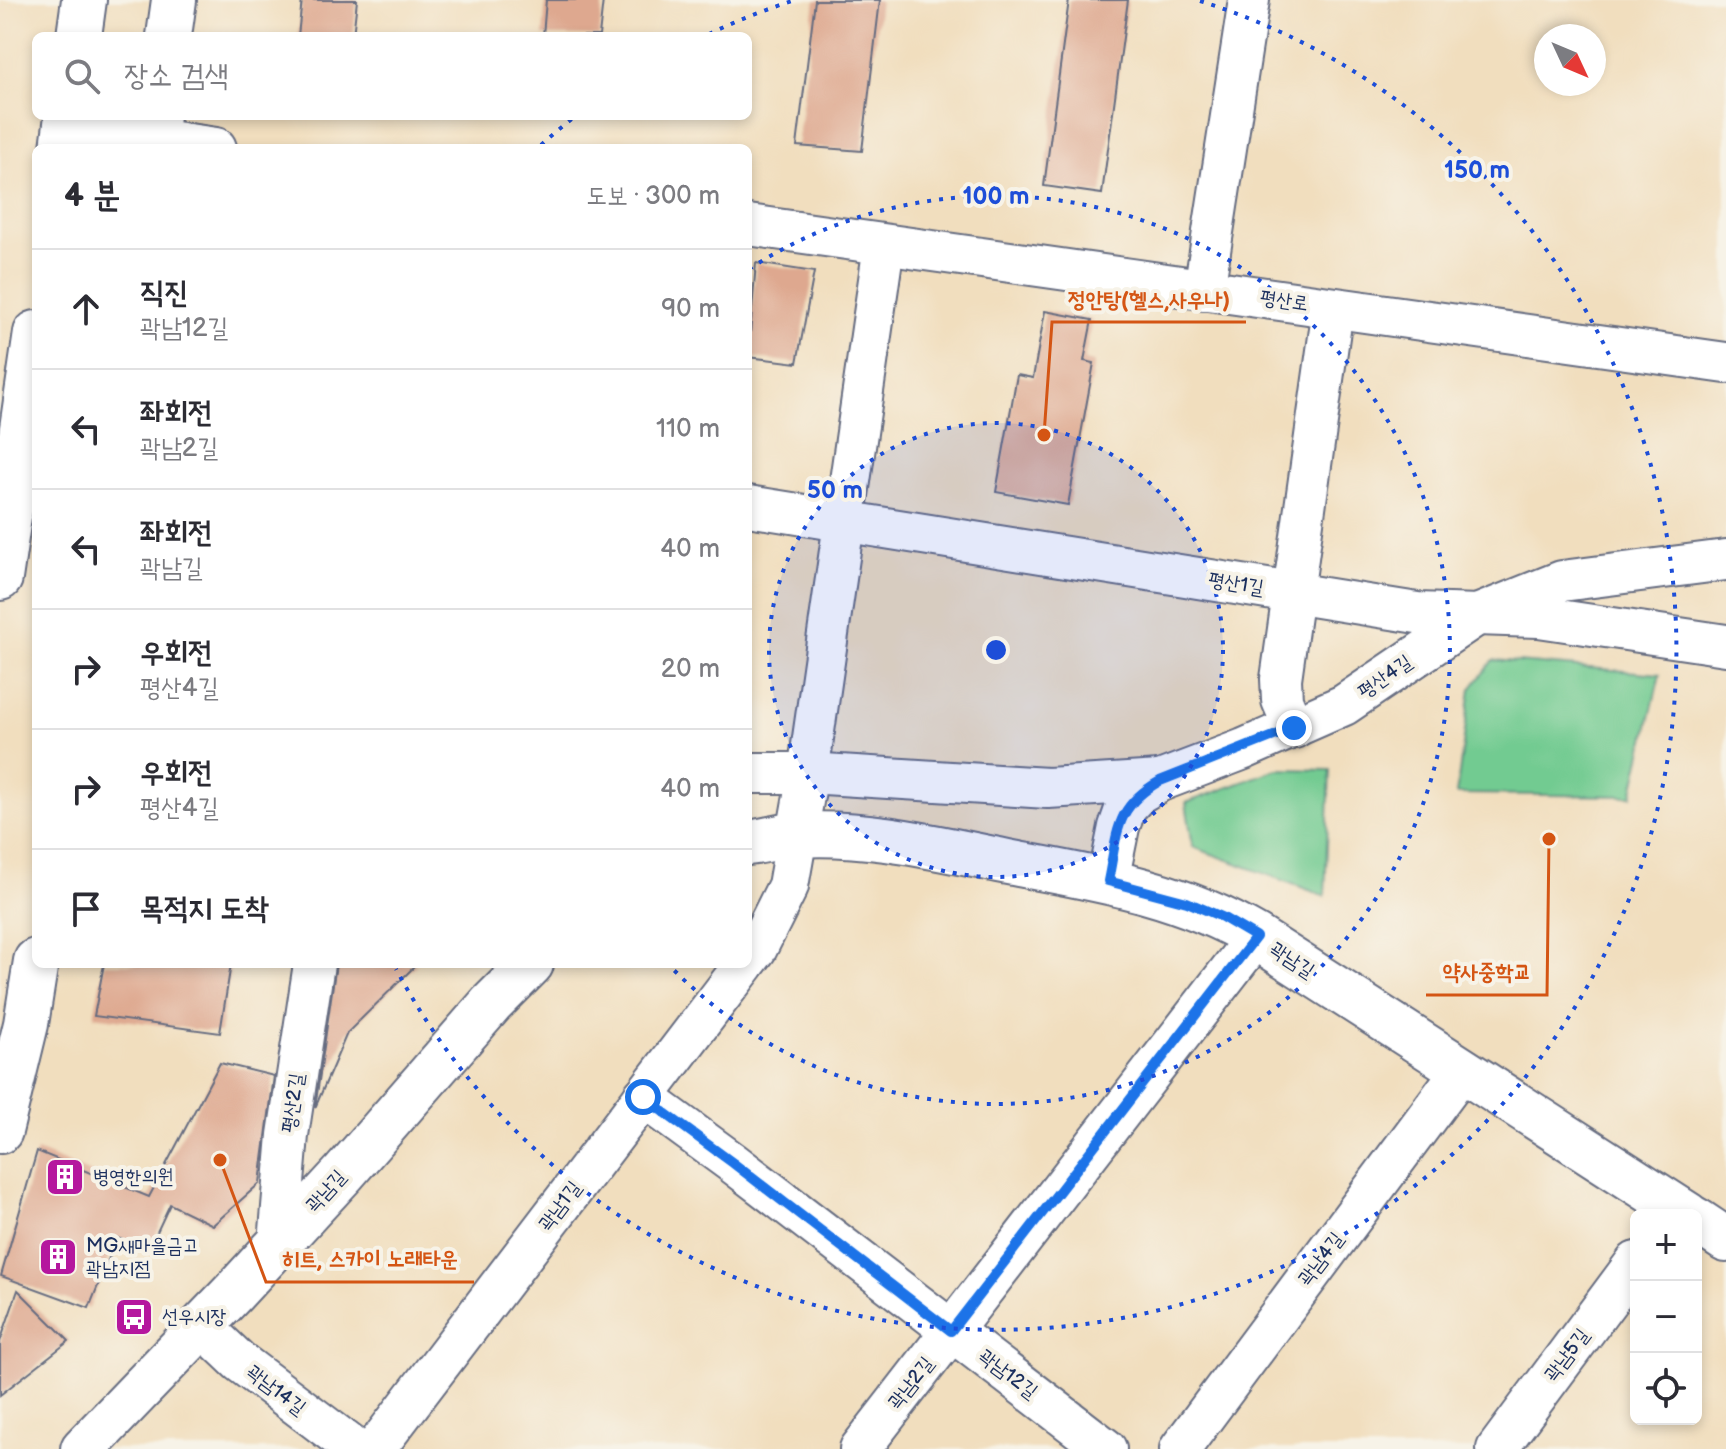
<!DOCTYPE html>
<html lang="ko">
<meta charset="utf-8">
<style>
body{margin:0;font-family:"Balsamiq Sans","Poor Story",sans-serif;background:#f2f2f3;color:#2b2b33}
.controls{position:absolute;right:24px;bottom:24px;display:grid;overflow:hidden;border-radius:12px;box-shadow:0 4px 12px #0003}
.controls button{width:72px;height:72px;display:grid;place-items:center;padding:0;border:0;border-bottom:2px solid #e1e1e2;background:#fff;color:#2b2b33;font:40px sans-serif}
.compass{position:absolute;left:1534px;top:24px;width:72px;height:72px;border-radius:50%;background:#fff;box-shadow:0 4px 12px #0003;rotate:134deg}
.stop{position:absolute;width:24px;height:24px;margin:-18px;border:6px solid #1a73e8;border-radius:50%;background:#fff}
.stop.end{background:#1a73e8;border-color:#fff;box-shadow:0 2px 8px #0008}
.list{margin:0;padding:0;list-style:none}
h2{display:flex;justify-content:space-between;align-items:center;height:104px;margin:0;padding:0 32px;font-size:34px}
h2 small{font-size:26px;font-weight:400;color:#7c7c81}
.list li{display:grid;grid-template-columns:52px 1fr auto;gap:24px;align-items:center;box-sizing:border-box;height:120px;padding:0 32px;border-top:2px solid #e1e1e2}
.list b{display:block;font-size:30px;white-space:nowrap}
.list p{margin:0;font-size:26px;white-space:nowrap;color:#7c7c81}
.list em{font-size:26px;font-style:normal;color:#7c7c81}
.icon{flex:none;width:44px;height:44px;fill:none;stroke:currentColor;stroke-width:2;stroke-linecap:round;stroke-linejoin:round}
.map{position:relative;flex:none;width:1726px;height:1449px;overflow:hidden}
.search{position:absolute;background:#fff;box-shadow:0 4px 12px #0003;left:32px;top:32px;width:720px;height:88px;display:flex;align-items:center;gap:20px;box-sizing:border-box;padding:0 28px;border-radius:12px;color:#7c7c81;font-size:30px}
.panel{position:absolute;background:#fff;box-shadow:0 4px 12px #0003;left:32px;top:144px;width:720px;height:824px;border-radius:12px}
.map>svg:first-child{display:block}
.green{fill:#72cb91;stroke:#467d78;stroke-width:2}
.building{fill:#dea88f}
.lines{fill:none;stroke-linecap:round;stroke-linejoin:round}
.minor-casing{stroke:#666c80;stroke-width:44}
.major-casing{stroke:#666c80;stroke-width:48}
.minor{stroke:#fff;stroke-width:40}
.major{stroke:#fff;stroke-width:44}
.route{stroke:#1a73e8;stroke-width:10}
.ring{fill:none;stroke:#1d4ed8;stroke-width:4;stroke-dasharray:4 8}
.labels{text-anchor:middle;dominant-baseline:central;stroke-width:8;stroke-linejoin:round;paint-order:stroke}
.street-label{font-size:20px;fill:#1b2f5e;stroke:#f7f3e8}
.poi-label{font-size:20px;fill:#1b2f5e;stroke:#f7f3e8;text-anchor:start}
.centre{fill:#1d4ed8;stroke:#f7f3e8;stroke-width:4}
.ring-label{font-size:24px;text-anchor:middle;font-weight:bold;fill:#1d4ed8;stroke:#f7f3e8;stroke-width:8;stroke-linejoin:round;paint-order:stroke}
.leader{fill:none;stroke:#d45514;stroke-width:3}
.callout-dot{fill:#d45514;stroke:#f7f3e8;stroke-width:3}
.callout-label{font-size:22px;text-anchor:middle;font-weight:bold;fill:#d45514;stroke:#f7f3e8;stroke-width:8;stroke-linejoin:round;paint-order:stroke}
</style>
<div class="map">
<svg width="1726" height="1449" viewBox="0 0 1726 1449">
<rect width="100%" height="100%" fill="#f7f3e8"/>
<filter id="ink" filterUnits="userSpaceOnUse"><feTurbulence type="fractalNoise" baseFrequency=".0125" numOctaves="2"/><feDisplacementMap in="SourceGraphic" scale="16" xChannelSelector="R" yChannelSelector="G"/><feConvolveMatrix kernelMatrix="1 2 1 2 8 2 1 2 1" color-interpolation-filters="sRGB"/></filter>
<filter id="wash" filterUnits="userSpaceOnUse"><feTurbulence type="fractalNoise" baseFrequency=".006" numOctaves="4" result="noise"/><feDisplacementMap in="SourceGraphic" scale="32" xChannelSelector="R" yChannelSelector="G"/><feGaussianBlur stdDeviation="1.8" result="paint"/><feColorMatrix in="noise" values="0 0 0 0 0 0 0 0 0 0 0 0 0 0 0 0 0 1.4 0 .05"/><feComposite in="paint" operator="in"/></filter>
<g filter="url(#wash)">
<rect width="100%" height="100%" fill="#f1debe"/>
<!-- green -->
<g class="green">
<path d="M1493,660L1660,674L1632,796L1456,794L1471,689Z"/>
<path d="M1277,769L1330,770L1325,896L1193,847L1186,803Z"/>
</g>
<g id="blocks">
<!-- building -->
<g class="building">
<path d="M302,0H357L353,36H298Z"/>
<path d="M546,0H603L599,36H543Z"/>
<path d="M815,0H880L862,151L797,146Z"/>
<path d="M1069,0H1128L1102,194L1044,186Z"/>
<path d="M756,263L814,272L797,363L748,357Z"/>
<path d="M1045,311L1092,320L1084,361L1094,363L1068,505L996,492L1017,375L1033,378Z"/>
<path d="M104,964H231L220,1033L94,1016Z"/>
<path d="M336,964H417L347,1033L315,1108Z"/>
<path d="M220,1063L274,1076L260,1183L213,1225L170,1204L149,1249L117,1238L89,1308L1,1276L37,1151L149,1197Z"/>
<path d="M18,1290L69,1341L0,1395V1342Z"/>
</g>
</g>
</g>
<g filter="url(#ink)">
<use href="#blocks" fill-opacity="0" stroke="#666c80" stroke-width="2"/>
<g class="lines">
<!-- minor casing -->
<g class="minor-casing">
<g id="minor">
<path d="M66,126L216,148"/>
<path d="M748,225L1726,363"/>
<path d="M1204,290L1249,0"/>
<path d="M748,506L1417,613L1539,617L1726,645"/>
<path d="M1294,728L1282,700L1281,679L1333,308"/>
<path d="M748,773H808L1048,788L1160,781"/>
<path d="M1108,881L1119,827L1126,807L1139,793L1160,781L1244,749L1344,705L1477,615L1562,581L1726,560"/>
<path d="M748,960L757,948L788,886L808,773L884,245"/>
<path d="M643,1097L733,1163L1106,1449"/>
<path d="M279,1243L288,1135L314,964"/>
<path d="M202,1326L240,1362L355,1449"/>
<path d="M375,1449L745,964"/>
<path d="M860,1449L1256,937"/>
<path d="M1180,1449L1462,1070"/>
<path d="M1497,1449L1636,1262"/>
</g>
</g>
<!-- major casing -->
<g class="major-casing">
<g id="major">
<path d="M79,36L84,0"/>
<path d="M169,36L174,0"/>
<path d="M63,148L67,116"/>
<path d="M153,148L157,116"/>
<path d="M0,578L36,333"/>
<path d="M748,843C764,841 780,836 796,835C869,830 942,849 1013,863C1099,879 1180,892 1256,937L1688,1215"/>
<path d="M0,1131L26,1024L36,961"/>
<path d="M1696,1220L1726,1240"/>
<path d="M83,1449L234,1292L344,1173L491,1004L531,964"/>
</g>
</g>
<!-- minor -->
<use href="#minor" class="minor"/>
<!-- major -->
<use href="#major" class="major"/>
</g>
</g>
<g class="lines" filter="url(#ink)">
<!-- route -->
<path class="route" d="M643,1097L733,1163L951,1331L1256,937L1222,917L1187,902L1108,881C1118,833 1114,807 1160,781L1294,728"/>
</g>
<!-- distance rings -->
<circle cx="996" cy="650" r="227" fill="#1d4ed8" fill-opacity=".12"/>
<g class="ring">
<circle cx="996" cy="650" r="227"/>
<path d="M749 269A454 454 0 1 1 669 965"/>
<path d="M541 145A680 680 0 0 1 573 118M709 34A680 680 0 0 1 792 1M1200 1A680 680 0 1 1 396 969"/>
</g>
<!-- icons -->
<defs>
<g id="building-square" transform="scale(2)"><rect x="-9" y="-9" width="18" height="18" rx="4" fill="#b5179e" stroke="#f7f3e8"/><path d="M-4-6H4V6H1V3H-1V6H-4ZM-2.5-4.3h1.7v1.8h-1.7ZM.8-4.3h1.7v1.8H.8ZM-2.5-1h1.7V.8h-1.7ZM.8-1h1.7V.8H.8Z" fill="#fff"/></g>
<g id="bus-square" transform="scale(2)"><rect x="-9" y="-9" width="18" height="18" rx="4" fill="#b5179e" stroke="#f7f3e8"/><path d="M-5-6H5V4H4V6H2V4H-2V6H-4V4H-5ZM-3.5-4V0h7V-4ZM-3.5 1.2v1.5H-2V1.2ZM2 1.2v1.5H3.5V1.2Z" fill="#fff"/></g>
</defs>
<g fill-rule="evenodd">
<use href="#building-square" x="65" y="1177"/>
<use href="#building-square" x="58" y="1257"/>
<use href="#bus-square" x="134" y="1317"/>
</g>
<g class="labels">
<!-- street labels -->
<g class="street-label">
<text transform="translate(1284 301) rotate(8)">평산로</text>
<text transform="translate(1236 584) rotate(9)">평산1길</text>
<text transform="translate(1385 677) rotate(-35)">평산4길</text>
<text transform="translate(1292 960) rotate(33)">곽남길</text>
<text transform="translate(293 1103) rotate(-82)">평산2길</text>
<text transform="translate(326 1191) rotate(-48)">곽남길</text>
<text transform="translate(560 1206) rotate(-53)">곽남1길</text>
<text transform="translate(1321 1259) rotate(-53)">곽남4길</text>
<text transform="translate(1567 1355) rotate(-53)">곽남5길</text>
<text transform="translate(1008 1374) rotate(37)">곽남12길</text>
<text transform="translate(911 1383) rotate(-52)">곽남2길</text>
<text transform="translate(276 1390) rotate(37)">곽남14길</text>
</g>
<!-- poi labels -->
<g class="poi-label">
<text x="93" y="1177">병영한의원</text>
<text x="86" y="1246">MG새마을금고<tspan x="86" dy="23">곽남지점</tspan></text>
<text x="162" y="1317">선우시장</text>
</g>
</g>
<circle cx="996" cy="650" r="12" class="centre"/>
<g class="ring-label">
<text x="1477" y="178">150 m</text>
<text x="996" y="204">100 m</text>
<text x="835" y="498">50 m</text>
</g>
<!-- callouts -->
<path class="leader" d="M1044 435L1052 322H1246M1549 839L1547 995H1426M220 1160L266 1282H474"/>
<g class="callout-dot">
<circle cx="1044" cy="435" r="8"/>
<circle cx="1549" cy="839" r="8"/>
<circle cx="220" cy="1160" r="8"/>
</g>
<g class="callout-label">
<text x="1149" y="307">정안탕(헬스,사우나)</text>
<text x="1487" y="979">약사중학교</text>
<text x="370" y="1266">히트, 스카이 노래타운</text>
</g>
</svg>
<div class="controls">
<button>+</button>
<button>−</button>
<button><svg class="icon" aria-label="locate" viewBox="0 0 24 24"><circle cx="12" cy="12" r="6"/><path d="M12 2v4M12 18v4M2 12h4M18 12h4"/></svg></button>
</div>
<svg class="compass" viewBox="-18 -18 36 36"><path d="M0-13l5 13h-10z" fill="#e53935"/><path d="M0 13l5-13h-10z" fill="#7c7c81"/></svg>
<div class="stop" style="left:643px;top:1097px"></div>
<div class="stop end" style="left:1294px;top:728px"></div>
<div class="search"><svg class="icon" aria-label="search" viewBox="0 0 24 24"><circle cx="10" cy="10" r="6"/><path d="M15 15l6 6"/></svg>장소 검색</div>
<section class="panel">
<h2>4 분<small>도보 · 300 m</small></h2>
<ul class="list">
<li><svg class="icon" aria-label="ahead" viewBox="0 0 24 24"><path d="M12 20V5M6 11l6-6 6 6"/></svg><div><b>직진</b><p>곽남12길</p></div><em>90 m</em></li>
<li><svg class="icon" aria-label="left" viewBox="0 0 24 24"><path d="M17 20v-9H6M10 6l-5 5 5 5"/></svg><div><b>좌회전</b><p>곽남2길</p></div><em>110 m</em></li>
<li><svg class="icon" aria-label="left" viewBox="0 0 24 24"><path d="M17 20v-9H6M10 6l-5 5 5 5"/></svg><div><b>좌회전</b><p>곽남길</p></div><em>40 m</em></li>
<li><svg class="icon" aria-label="right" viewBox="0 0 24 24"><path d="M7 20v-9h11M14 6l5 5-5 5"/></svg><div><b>우회전</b><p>평산4길</p></div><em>20 m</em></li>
<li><svg class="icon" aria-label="right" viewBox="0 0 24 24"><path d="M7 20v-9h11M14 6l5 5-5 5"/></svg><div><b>우회전</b><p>평산4길</p></div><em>40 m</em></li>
<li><svg class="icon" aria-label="arrive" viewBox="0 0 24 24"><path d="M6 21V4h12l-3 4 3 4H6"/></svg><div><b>목적지 도착</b></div></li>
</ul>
</section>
</div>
